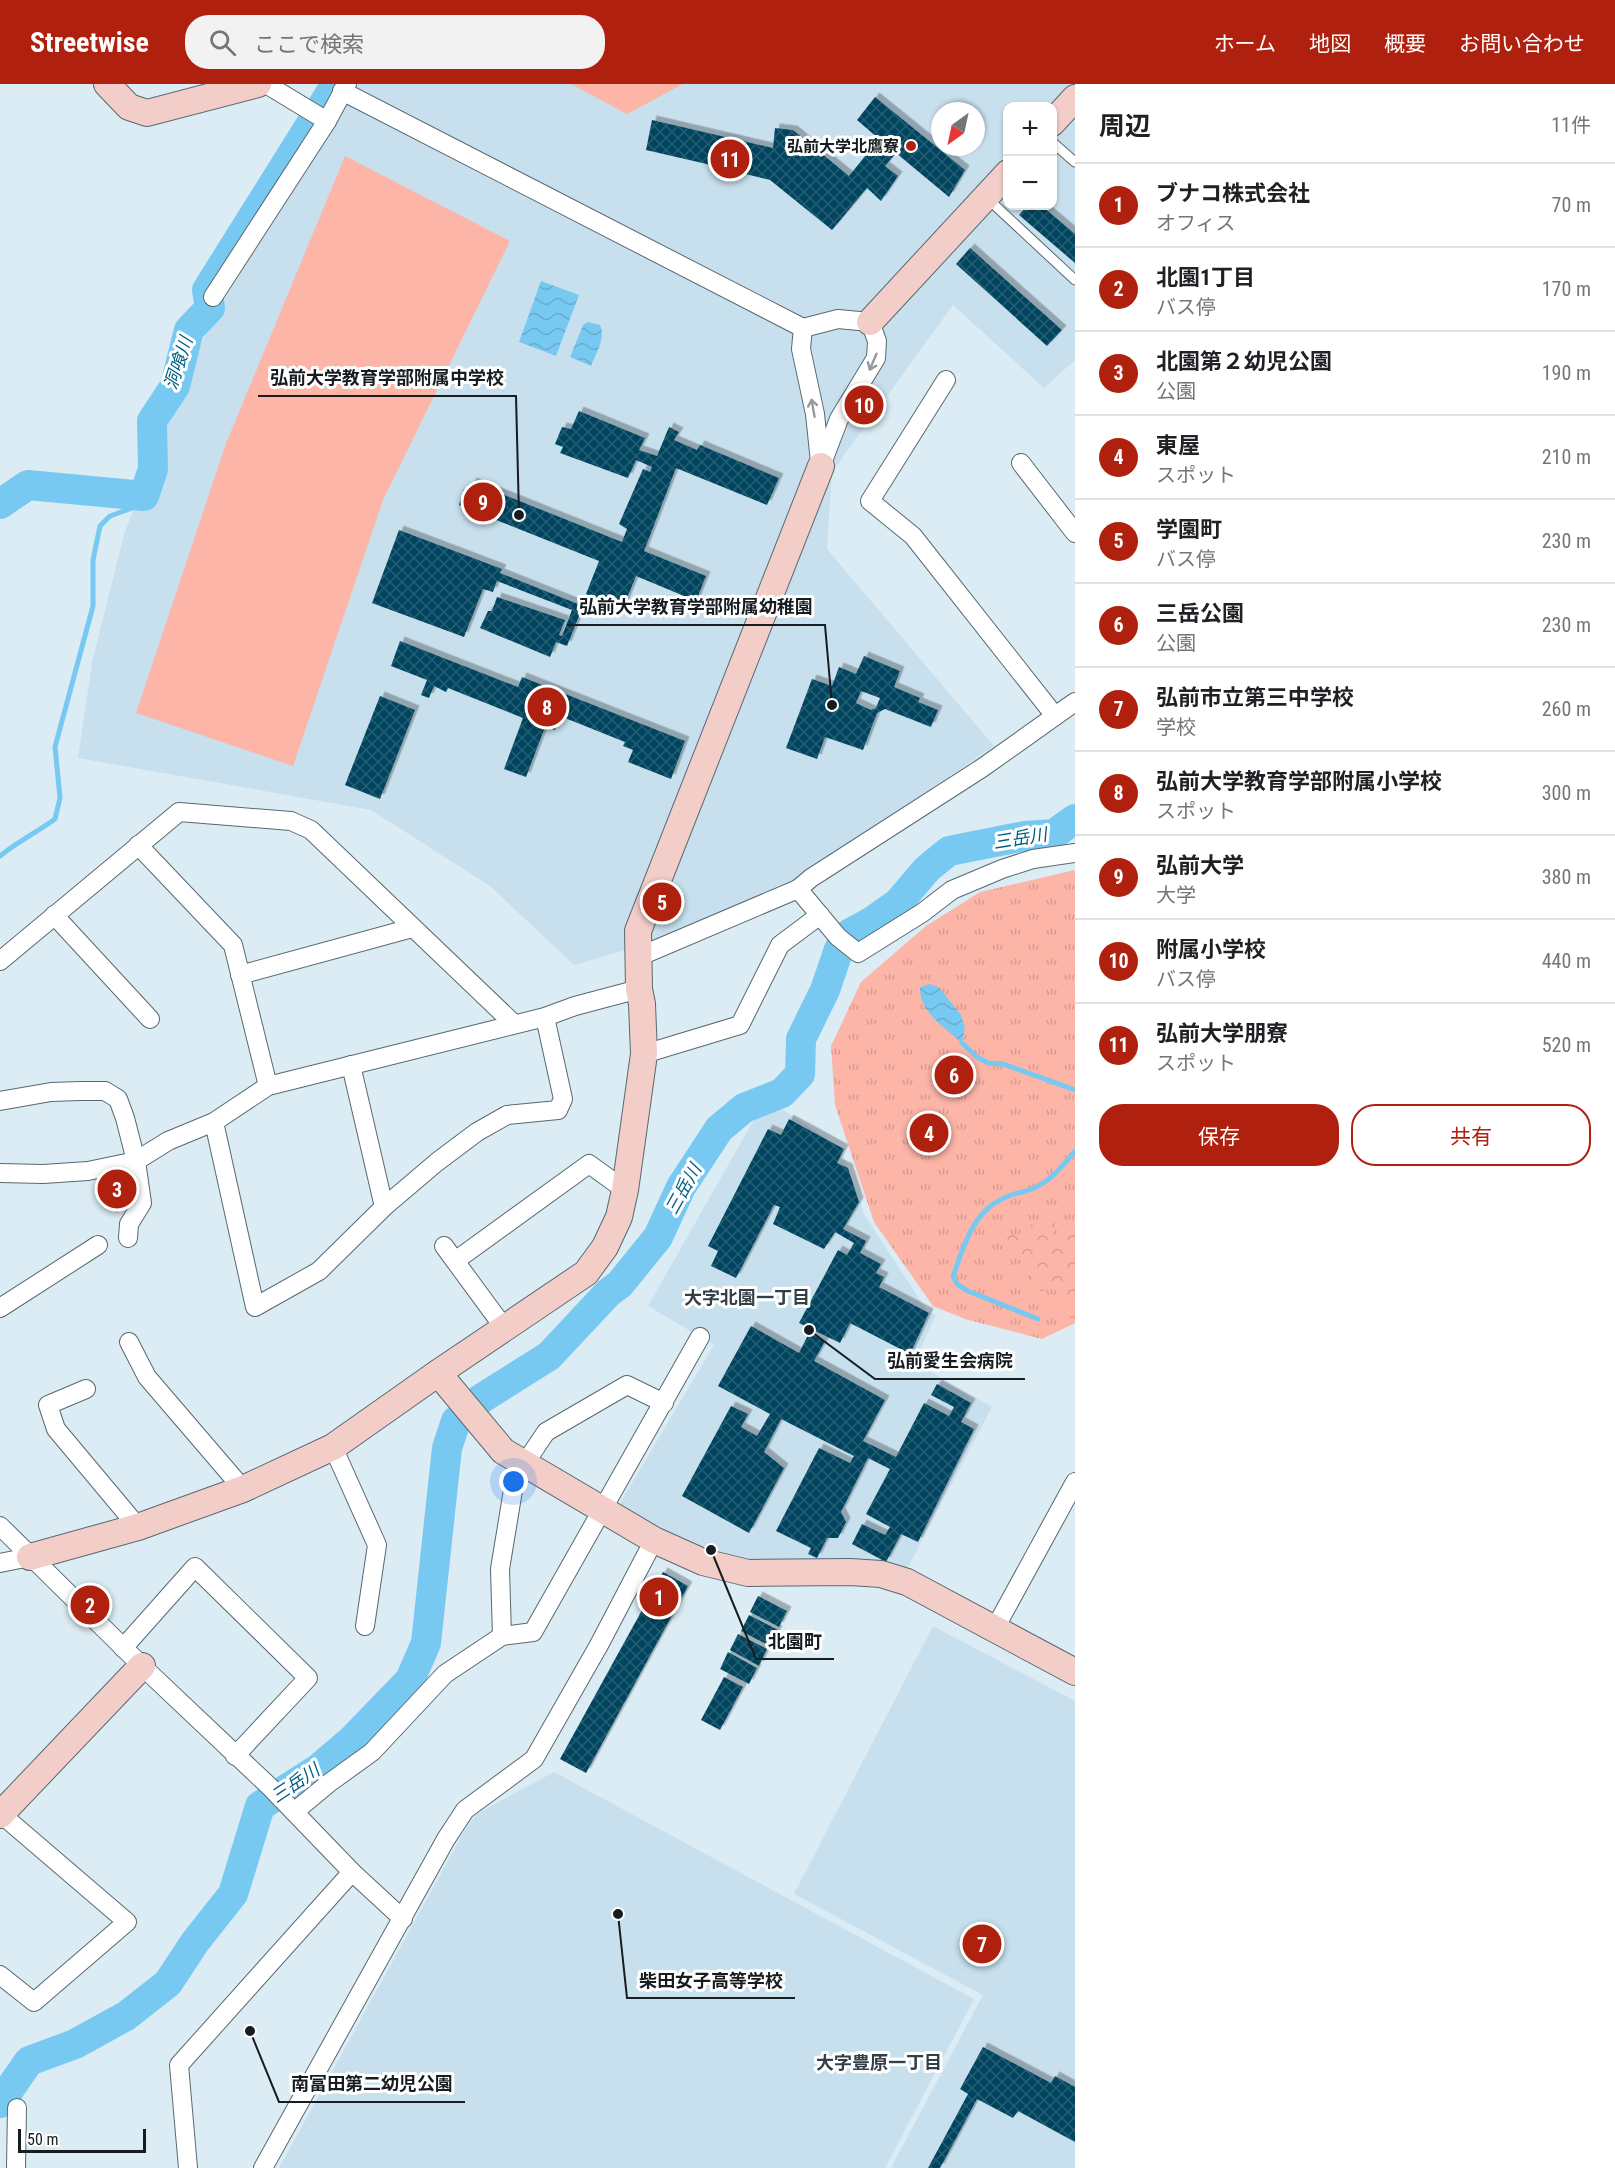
<!DOCTYPE html>
<html lang="ja">
<meta charset="utf-8">
<style>
body{margin:0;font-family:"Roboto Condensed","Noto Sans JP",sans-serif;background:#f2f2f2;color:#202124}
.controls{position:absolute;right:18px;top:18px;display:grid;overflow:hidden;border-radius:12px;box-shadow:0 2px 4px #0004}
.controls button{width:54px;height:54px;display:grid;place-items:center;padding:0;border:0;border-bottom:2px solid #e0e0e0;background:#fff;color:#202124;font:30px sans-serif}
.compass{position:absolute;left:931px;top:18px;width:54px;height:54px;border-radius:50%;background:#fff;box-shadow:0 2px 4px #0004;rotate:213deg}
.scale{position:absolute;left:18px;bottom:15px;width:128px;box-sizing:border-box;padding-left:6px;border:3px solid #161c1f;border-top:0;font-size:16px;line-height:21px;white-space:nowrap;color:#161c1f;-webkit-text-stroke:4px #fff;paint-order:stroke}
.you{position:absolute;left:514px;top:1398px;width:21px;height:21px;margin:-15px;border:4px solid #fff;border-radius:50%;background:#1a73e8;box-shadow:0 0 0 9px #1a73e833}
.badge{display:grid;place-items:center;width:39px;height:39px;border-radius:50%;background:#af210e;color:#fff;font-size:20px;font-weight:700}
.pin{position:absolute;translate:-50% -50%;border:3px solid #fff;box-shadow:0 2px 6px #0006}
.list{margin:0;padding:0;list-style:none}
h2{display:flex;justify-content:space-between;align-items:center;height:78px;margin:0;padding:0 24px;font-size:26px}
h2 small{font-size:20px;font-weight:400;color:#757577}
.list li{display:grid;grid-template-columns:39px 1fr auto;gap:18px;align-items:center;box-sizing:border-box;height:84px;padding:0 24px;border-top:2px solid #e0e0e0}
.list b{display:block;font-size:22px;white-space:nowrap}
.list p{margin:0;font-size:20px;white-space:nowrap;color:#757577}
.list em{font-size:20px;font-style:normal;color:#757577}
.actions{display:flex;gap:12px;padding:18px 24px}
.actions a{flex:1;padding:14px 0;border:2px solid #af210e;border-radius:24px;text-align:center;font-size:21px;color:#af210e}
.actions .main{background:#af210e;color:#fff}
.icon{flex:none;width:33px;height:33px;fill:none;stroke:currentColor;stroke-width:2;stroke-linecap:round;stroke-linejoin:round}
.map{position:relative;flex:none;width:1075px;height:2084px;overflow:hidden}
header{display:flex;align-items:center;gap:36px;box-sizing:border-box;height:84px;padding:0 30px;background:#af210e;color:#fff}
header strong{font-size:28px}
nav{display:flex;gap:33px;margin-inline-start:auto;font-size:21px}
.search{width:420px;height:54px;background:#f2f2f2;display:flex;align-items:center;gap:15px;box-sizing:border-box;padding:0 21px;border-radius:24px;color:#757577;font-size:22px}
main{display:flex}
aside{flex:1;background:#fff}
.map>svg:first-child{display:block}
.built{fill:#c8e0ee;fill-rule:evenodd}
.grass{fill:url(#grass-tufts)}
.forest{fill:url(#forest-crowns)}
.pitch{fill:#fcb5a7}
.water{fill:url(#water-waves)}
.lines{fill:none;stroke-linecap:round;stroke-linejoin:round}
.stream{stroke:#78c9f2;stroke-width:5}
.river{stroke:#78c9f2;stroke-width:30}
.building{fill:url(#building-cross-hatch);fill-rule:evenodd;filter:url(#shadow)}
.lane-casing{stroke:#596870;stroke-width:11}
.street-casing{stroke:#596870;stroke-width:20}
.secondary-casing{stroke:#596870;stroke-width:28}
.lane{stroke:#fff;stroke-width:9}
.street{stroke:#fff;stroke-width:18}
.secondary{stroke:#f3cec9;stroke-width:26}
.oneway{stroke:#96999a}
.poi-dot{fill:#af210e;stroke:#fff;stroke-width:2}
.labels{text-anchor:middle;dominant-baseline:central;stroke-width:6;stroke-linejoin:round;paint-order:stroke}
.poi-label{font-size:16px;font-weight:bold;fill:#161c1f;stroke:#fff;text-anchor:end}
.water-label{font-size:18px;font-style:italic;fill:#005e80;stroke:#fff}
.neighbourhood-label{font-size:18px;font-weight:bold;fill:#323f47;stroke:#fff}
.leader{fill:none;stroke:#161c1f;stroke-width:2}
.callout-dot{fill:#161c1f;stroke:#fff;stroke-width:2}
.callout-label{font-size:18px;text-anchor:middle;font-weight:bold;fill:#161c1f;stroke:#fff;stroke-width:6;stroke-linejoin:round;paint-order:stroke}
</style>
<header>
<strong>Streetwise</strong>
<div class="search"><svg class="icon" aria-label="search" viewBox="0 0 24 24"><circle cx="10" cy="10" r="6"/><path d="M15 15l6 6"/></svg>ここで検索</div>
<nav><a>ホーム</a><a>地図</a><a>概要</a><a>お問い合わせ</a></nav>
</header>
<main>
<div class="map">
<svg width="1075" height="2084" viewBox="0 0 1075 2084">
<defs>
<pattern id="grass-tufts" width="24" height="20" patternUnits="userSpaceOnUse" patternTransform="scale(1.5)"><rect width="24" height="20" fill="#fcb5a7"/><path d="M3 7l-1-3M5 7V3M7 7l1-3M15 17l-1-3M17 17v-4M19 17l1-3" fill="none" stroke="#d79b8f"/></pattern>
<pattern id="forest-crowns" width="20" height="18" patternUnits="userSpaceOnUse" patternTransform="scale(1.5)"><rect width="20" height="18" fill="#fcb5a7"/><path d="M2 6a3 3 0 1 1 6 0M12 15a3 3 0 1 1 6 0" fill="none" stroke="#d79b8f"/></pattern>
<pattern id="water-waves" width="16" height="10" patternUnits="userSpaceOnUse" patternTransform="scale(1.5)"><rect width="16" height="10" fill="#78c9f2"/><path d="M0 5q4-4 8 0t8 0" fill="none" stroke="#67accf"/></pattern>
<pattern id="building-cross-hatch" width="8" height="8" patternUnits="userSpaceOnUse" patternTransform="scale(1.5)"><rect width="8" height="8" fill="#02455f"/><path d="M0 0l8 8M0 8l8-8" fill="none" stroke="#275d72"/></pattern>
<filter id="shadow"><feDropShadow dx="4.5" dy="-4.5" stdDeviation="0" flood-color="#0004"/></filter>
</defs>
<rect width="100%" height="100%" fill="#dbecf5"/>
<!-- built -->
<g class="built">
<path d="M354,0H1075V276L1044,304L953,221L832,388L827,465L994,662L795,798L667,854L574,881L490,802L371,726L78,674L92,579L125,447L211,237L337,35ZM1008,22H1052V122H1008ZM940,27H976V63H940Z"/>
<path d="M783,1026L841,1064L865,1132L926,1225L936,1231L914,1278L992,1323L905,1489L781,1483L693,1465L617,1424L714,1261L648,1222L756,1032Z"/>
<path d="M933,1542L1075,1617V2084H891L983,1911L794,1810Z"/>
<path d="M554,1688L974,1915L885,2084H279L466,1744L475,1732L486,1725Z"/>
</g>
<!-- grass -->
<g class="grass">
<path d="M1075,786V1239L1042,1255L965,1235L933,1222L874,1138L835,1021L831,962L861,898L926,842L980,808Z"/>
<path d="M124,1091L127,1119L121,1126L116,1129L103,1093Z"/>
</g>
<!-- forest -->
<path class="forest" d="M1047,1134L1055,1139L1052,1153L1075,1144V1238L1066,1230L1059,1204L1040,1207L1028,1189L1037,1175L1004,1167L1008,1151L1026,1149L1029,1142Z"/>
<!-- pitch -->
<g class="pitch">
<path d="M571,0H683L627,30Z"/>
<path d="M345,72L510,157L383,416L293,682L136,629L225,362Z"/>
</g>
<!-- water -->
<g class="water">
<path d="M541,197L579,211L556,272L519,258Z"/>
<path d="M588,238L600,241C606,254 596,269 591,282L570,273L583,241Z"/>
<path d="M929,900L939,903L961,931L965,944L962,959C945,944 919,928 920,903Z"/>
</g>
<g class="lines">
<!-- stream -->
<g class="stream">
<path d="M0,772C17,758 37,748 55,735L60,714L55,663L93,522V476L100,442L110,432L135,423L144,412"/>
<path d="M962,959L977,973L988,979L1003,980L1075,1006"/>
<path d="M1038,1235L968,1207L958,1201L953,1193C963,1164 972,1129 1002,1115C1010,1110 1020,1109 1029,1106C1049,1099 1062,1083 1075,1067"/>
</g>
<!-- river -->
<g class="river">
<path d="M0,420L28,401L144,412L153,385L152,337L175,302L189,246L210,224L207,206L336,0"/>
<path d="M849,850L871,838L898,819L927,785L949,767L1025,752L1054,750L1075,735"/>
<path d="M476,1318L549,1272L608,1209L620,1200L658,1153L681,1103L719,1045L744,1024L782,1009L800,990L801,955L825,906L839,865"/>
<path d="M0,2019L29,1977L75,1960L126,1932L168,1899L195,1858L233,1810L260,1722L318,1685L352,1656L410,1596L426,1559L447,1364L456,1337"/>
</g>
</g>
<!-- building -->
<g class="building">
<path d="M875,13L965,86L949,113L896,69L885,82L898,92L881,117L867,104L832,146L770,96L737,88L735,95L722,92L724,84L646,66L652,36L773,64L775,44L793,46L849,92L879,55L857,36Z"/>
<path d="M1027,122H1042L1075,150V179L1019,131Z"/>
<path d="M970,164L1062,246L1047,262L956,180Z"/>
<path d="M579,327L645,354L639,366L657,372L669,343L679,348L674,356L697,366L700,361L779,394L767,421L676,384L644,467L706,492L696,517L636,492L623,524L586,510L599,477L459,421L464,405L469,407L472,398L622,458L627,445L619,440L643,385L650,388L652,383L636,376L628,394L560,369L563,363L555,360L562,343L571,345Z"/>
<path d="M399,446L502,485L500,489L583,522L567,562L556,558L550,573L480,544L488,527H492L497,513L565,536L559,551L562,552L572,526L497,497L493,508L483,505L464,553L372,519Z"/>
<path d="M400,557L518,603L522,593L685,657L671,695L628,678L633,666L623,662L625,658L560,632L555,646L545,643L526,693L504,685L523,634L448,604L446,608L434,602L429,614L421,611L427,596L391,582Z"/>
<path d="M864,572L900,587L894,603L920,614L918,618L938,626L931,643L885,625L877,629L863,666L825,653L817,675L786,664L812,595L832,602L839,583L856,590ZM861,607L880,614L876,624L871,626L856,619Z"/>
<path d="M380,612L415,626L380,715L345,701Z"/>
<path d="M789,1035L844,1065L837,1079L848,1084L859,1118L843,1145L866,1157L860,1169L881,1180L876,1189L884,1193L879,1203L929,1229L910,1270L850,1239L840,1259L799,1239L838,1166L847,1171L854,1159L835,1148L824,1165L773,1140L780,1123L774,1121L736,1194L711,1182L718,1167L708,1162L768,1045L781,1051Z"/>
<path d="M925,1042L936,1045L933,1056L922,1053Z"/>
<path d="M751,1242L799,1269L809,1249L825,1257L814,1277L885,1316L863,1357L896,1373L924,1319L949,1332L954,1323L931,1311L937,1300L971,1319L961,1338L974,1345L918,1458L901,1450L886,1478L852,1460L862,1440L885,1451L890,1443L866,1430L890,1385L868,1374L841,1428L846,1438L838,1454H827L817,1474L808,1470L811,1464L776,1447L819,1364L850,1379L854,1372L781,1335L764,1368L784,1384L749,1449L682,1412L731,1322L748,1330L741,1343L757,1352L770,1330L718,1302Z"/>
<path d="M663,1488L688,1502L586,1689L560,1675Z"/>
<path d="M758,1512L787,1527L779,1543L750,1528Z"/>
<path d="M749,1531L778,1546L770,1562L741,1547Z"/>
<path d="M738,1550L767,1565L759,1582L730,1566Z"/>
<path d="M728,1568L757,1584L749,1600L720,1585Z"/>
<path d="M724,1593L743,1603L720,1646L701,1636Z"/>
<path d="M983,1963L1051,1999L1055,1992L1075,2003V2058L1018,2027L1013,2034L977,2015L940,2084H928L968,2010L960,2005Z"/>
</g>
<g class="lines">
<!-- lane casing -->
<g class="lane-casing">
<g id="lane">
<path d="M1052,58L1075,78"/>
<path d="M988,115L1075,196"/>
</g>
</g>
<!-- street casing -->
<g class="street-casing">
<g id="street">
<path d="M266,0L327,37L347,0"/>
<path d="M342,7L803,244L838,235L870,238L877,257L876,274L839,335L821,382"/>
<path d="M213,213L327,37"/>
<path d="M803,244L801,265L815,330L820,378"/>
<path d="M946,296L870,417L913,452L1055,632"/>
<path d="M1021,379L1075,449"/>
<path d="M138,761L233,861L268,1002"/>
<path d="M798,805L838,853L858,869L922,829L952,806L1002,785L1033,775L1075,769"/>
<path d="M54,831L150,935"/>
<path d="M638,873L798,805L811,794L982,684L1075,618"/>
<path d="M0,877L179,728L291,737L311,746L514,940"/>
<path d="M240,891L412,844"/>
<path d="M644,970L740,941L780,861L820,831"/>
<path d="M351,981L384,1123"/>
<path d="M0,1017L51,1008L80,1007H105L118,1015L125,1034L136,1077L142,1119L129,1140L128,1154"/>
<path d="M214,1038L255,1223L319,1187L384,1123L437,1078L477,1048L507,1031L558,1026L563,1015L545,933"/>
<path d="M0,1089L43,1090L88,1087L136,1077L168,1057L214,1038L268,1002L545,933L575,922L639,905"/>
<path d="M444,1162L505,1245"/>
<path d="M455,1177L589,1080L625,1106"/>
<path d="M0,1224L98,1161"/>
<path d="M129,1258L147,1293L243,1405"/>
<path d="M86,1305L48,1321L56,1345L138,1443"/>
<path d="M333,1363L377,1461L365,1542"/>
<path d="M0,1442L142,1582L271,1704L352,1788L403,1835"/>
<path d="M0,1479L30,1473"/>
<path d="M994,1546L1075,1398"/>
<path d="M502,1552L500,1485L515,1394L546,1348L627,1301L664,1319"/>
<path d="M123,1564L195,1483L308,1594L235,1672"/>
<path d="M294,1728L329,1699L372,1668L445,1590L502,1552L533,1548L700,1253"/>
<path d="M0,1891L34,1918L127,1838L1,1730"/>
<path d="M16,2084L17,2024"/>
<path d="M188,2084L179,1981L352,1788"/>
<path d="M263,2084L446,1755L465,1726L534,1675L599,1561L654,1456"/>
</g>
</g>
<!-- secondary casing -->
<g class="secondary-casing">
<g id="secondary">
<path d="M107,0L129,23L147,29L258,0"/>
<path d="M1052,39L1075,14"/>
<path d="M870,238L1008,89"/>
<path d="M438,1289L503,1367L654,1456L703,1478L748,1489L850,1488L881,1490L907,1498L1075,1588"/>
<path d="M30,1473L138,1443L243,1405L333,1363L438,1289L586,1189L605,1163L619,1133L625,1106L644,970L642,920L639,905L638,847L821,382"/>
<path d="M0,1731L142,1582"/>
</g>
</g>
<!-- lane -->
<use href="#lane" class="lane"/>
<!-- street -->
<use href="#street" class="street"/>
<!-- secondary -->
<use href="#secondary" class="secondary"/>
</g>
<!-- one-way arrows -->
<defs><path id="oneway-shaft" d="M-6 0H5M1.5-3L5.5 0L1.5 3" fill="none" stroke-width="1.6" stroke-linecap="round" stroke-linejoin="round" transform="scale(1.5)"/></defs>
<g class="oneway">
<use href="#oneway-shaft" transform="translate(873 278) rotate(113)"/>
<use href="#oneway-shaft" transform="translate(813 324) rotate(-100)"/>
</g>
<!-- markers -->
<circle class="poi-dot" cx="911" cy="62" r="6"/>
<g class="labels">
<!-- poi labels -->
<g class="poi-label">
<text x="899" y="62">弘前大学北鷹寮</text>
</g>
<!-- water labels -->
<g class="water-label">
<text transform="translate(178 279) rotate(-72)">洞喰川</text>
<text transform="translate(1020 754) rotate(-9)">三岳川</text>
<text transform="translate(683 1105) rotate(-61)">三岳川</text>
<text transform="translate(295 1699) rotate(-34)">三岳川</text>
</g>
<!-- neighbourhood labels -->
<g class="neighbourhood-label">
<text x="747" y="1213">大字北園一丁目</text>
<text x="879" y="1978">大字豊原一丁目</text>
</g>
</g>
<!-- callouts -->
<path class="leader" d="M519 431L516 312H258M832 621L825 541H567M809 1246L875 1295H1025M711 1466L756 1575H834M618 1830L627 1914H795M250 1947L279 2018H465"/>
<g class="callout-dot">
<circle cx="519" cy="431" r="6"/>
<circle cx="832" cy="621" r="6"/>
<circle cx="809" cy="1246" r="6"/>
<circle cx="711" cy="1466" r="6"/>
<circle cx="618" cy="1830" r="6"/>
<circle cx="250" cy="1947" r="6"/>
</g>
<g class="callout-label">
<text x="387" y="300">弘前大学教育学部附属中学校</text>
<text x="696" y="529">弘前大学教育学部附属幼稚園</text>
<text x="950" y="1283">弘前愛生会病院</text>
<text x="795" y="1564">北園町</text>
<text x="711" y="1903">柴田女子高等学校</text>
<text x="372" y="2006">南富田第二幼児公園</text>
</g>
</svg>
<div class="controls">
<button>+</button>
<button>−</button>
</div>
<svg class="compass" viewBox="-18 -18 36 36"><path d="M0-13l5 13h-10z" fill="#e53935"/><path d="M0 13l5-13h-10z" fill="#757577"/></svg>
<div class="scale">50 m</div>
<div class="you"></div>
<div class="pin badge" style="left:659px;top:1513px">1</div>
<div class="pin badge" style="left:90px;top:1521px">2</div>
<div class="pin badge" style="left:117px;top:1105px">3</div>
<div class="pin badge" style="left:929px;top:1049px">4</div>
<div class="pin badge" style="left:662px;top:818px">5</div>
<div class="pin badge" style="left:954px;top:991px">6</div>
<div class="pin badge" style="left:982px;top:1860px">7</div>
<div class="pin badge" style="left:547px;top:623px">8</div>
<div class="pin badge" style="left:483px;top:418px">9</div>
<div class="pin badge" style="left:864px;top:321px">10</div>
<div class="pin badge" style="left:730px;top:75px">11</div>
</div>
<aside>
<h2>周辺<small>11件</small></h2>
<ul class="list">
<li><span class="badge">1</span><div><b>ブナコ株式会社</b><p>オフィス</p></div><em>70 m</em></li>
<li><span class="badge">2</span><div><b>北園1丁目</b><p>バス停</p></div><em>170 m</em></li>
<li><span class="badge">3</span><div><b>北園第２幼児公園</b><p>公園</p></div><em>190 m</em></li>
<li><span class="badge">4</span><div><b>東屋</b><p>スポット</p></div><em>210 m</em></li>
<li><span class="badge">5</span><div><b>学園町</b><p>バス停</p></div><em>230 m</em></li>
<li><span class="badge">6</span><div><b>三岳公園</b><p>公園</p></div><em>230 m</em></li>
<li><span class="badge">7</span><div><b>弘前市立第三中学校</b><p>学校</p></div><em>260 m</em></li>
<li><span class="badge">8</span><div><b>弘前大学教育学部附属小学校</b><p>スポット</p></div><em>300 m</em></li>
<li><span class="badge">9</span><div><b>弘前大学</b><p>大学</p></div><em>380 m</em></li>
<li><span class="badge">10</span><div><b>附属小学校</b><p>バス停</p></div><em>440 m</em></li>
<li><span class="badge">11</span><div><b>弘前大学朋寮</b><p>スポット</p></div><em>520 m</em></li>
</ul>
<div class="actions"><a class="main">保存</a><a>共有</a></div>
</aside>
</main>
